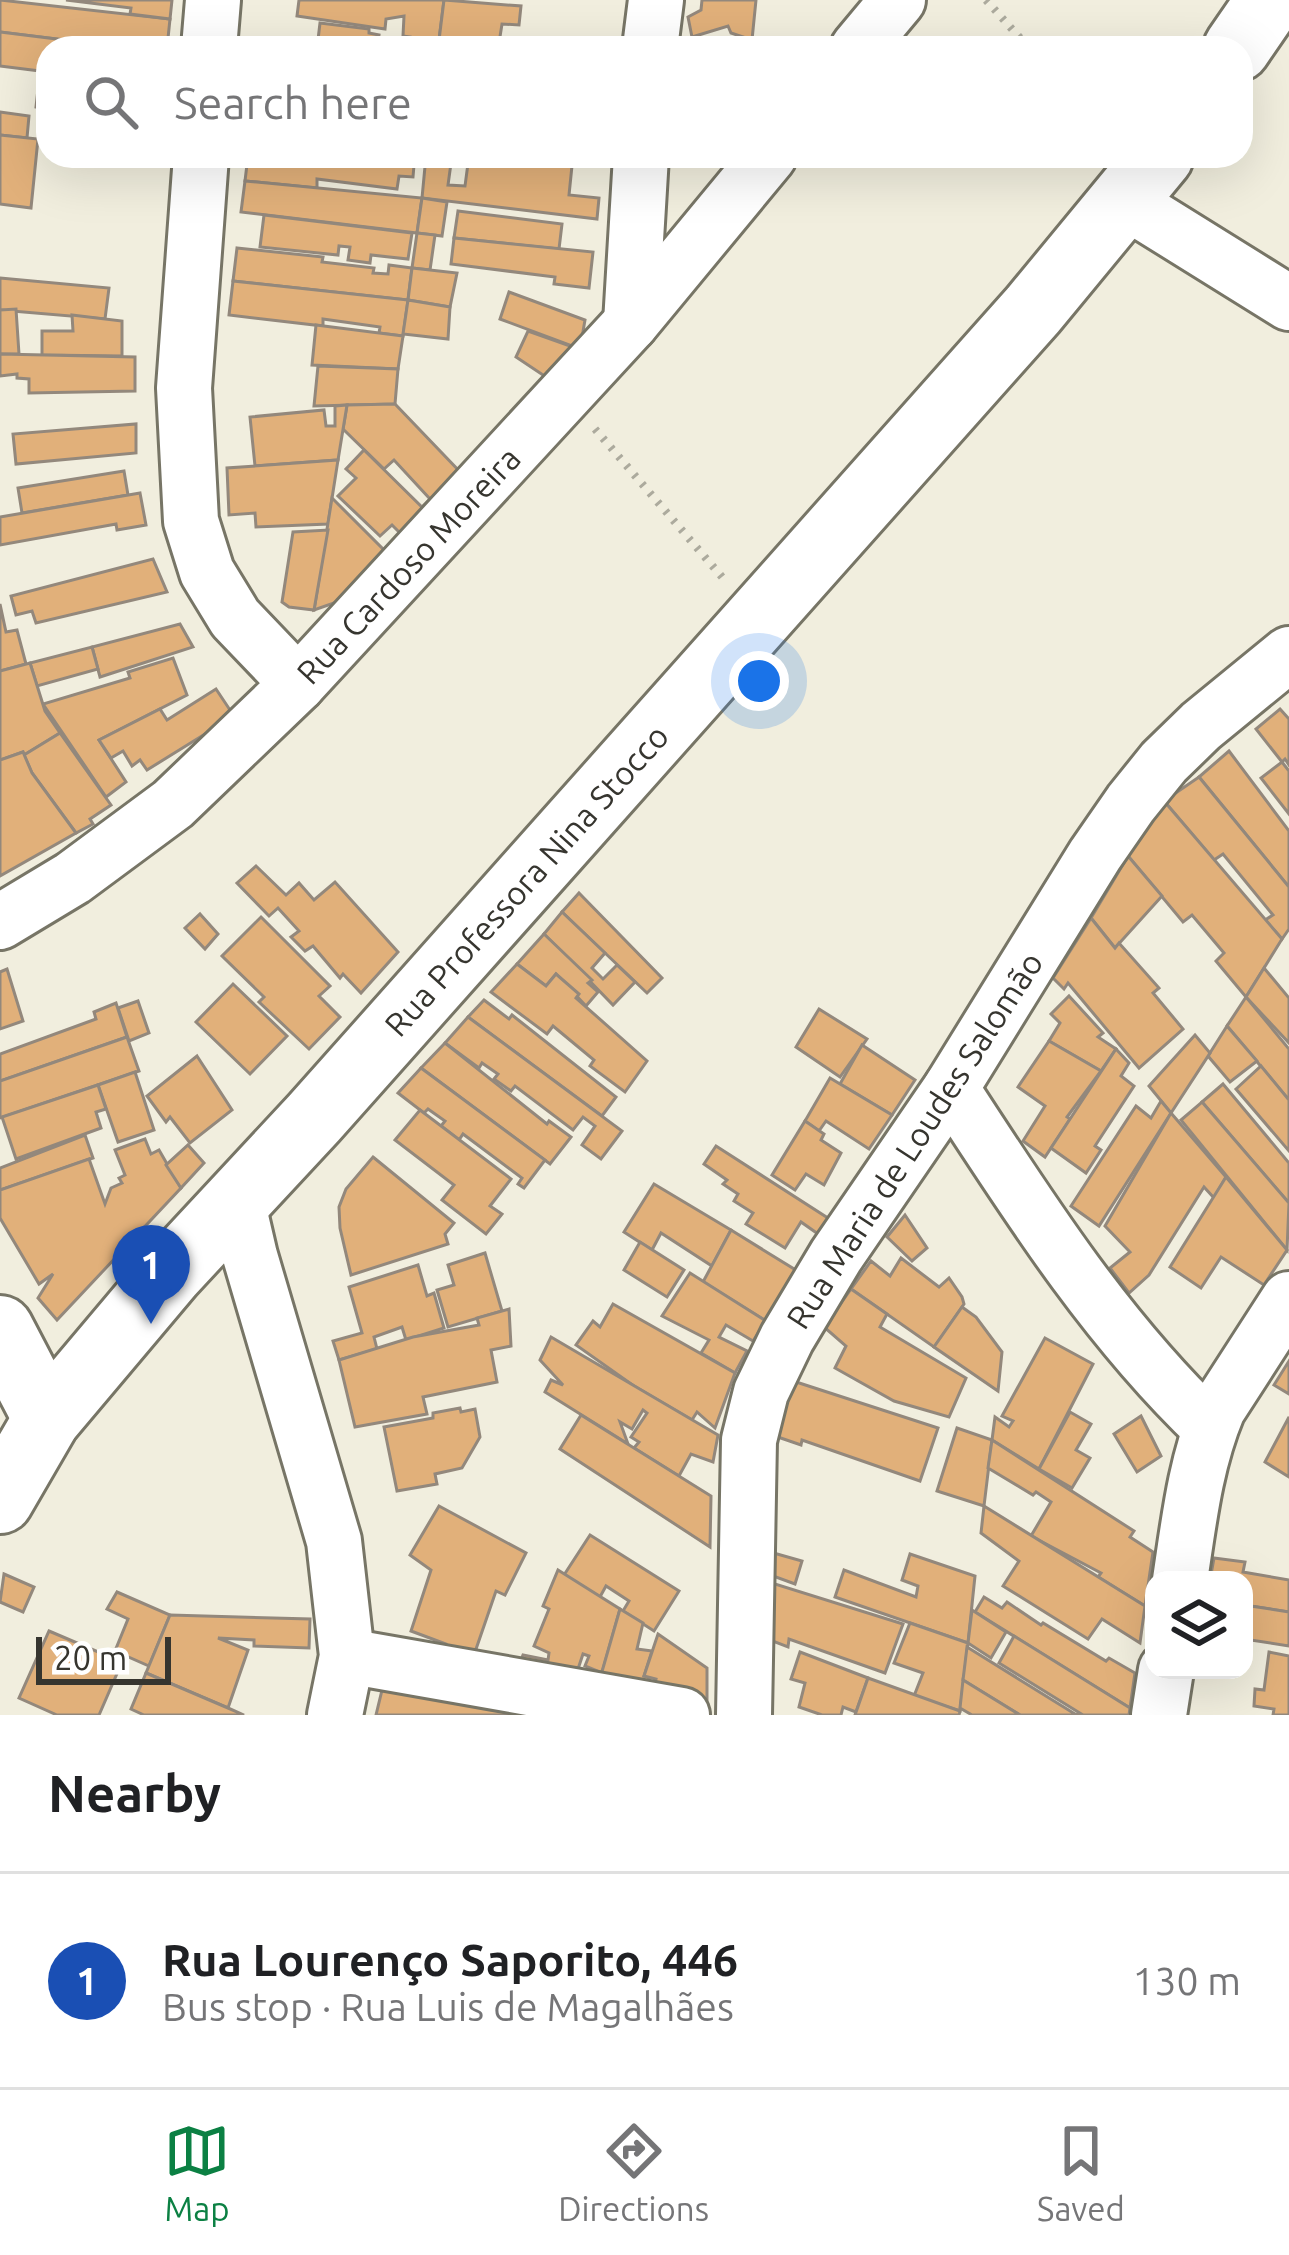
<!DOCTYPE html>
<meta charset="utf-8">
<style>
body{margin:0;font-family:Ubuntu,sans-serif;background:#f6f6f6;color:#202124}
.controls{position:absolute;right:36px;bottom:36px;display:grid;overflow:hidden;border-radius:24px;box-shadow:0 12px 48px #0002}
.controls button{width:108px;height:108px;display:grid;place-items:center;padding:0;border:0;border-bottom:3px solid #e0e0e0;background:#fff;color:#202124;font:60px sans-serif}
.scale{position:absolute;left:36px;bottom:30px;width:135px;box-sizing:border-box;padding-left:12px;border:6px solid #36352f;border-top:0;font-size:33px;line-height:42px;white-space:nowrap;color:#36352f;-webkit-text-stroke:9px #fff;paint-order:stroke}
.you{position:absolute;left:759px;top:681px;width:42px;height:42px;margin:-30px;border:9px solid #fff;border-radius:50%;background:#1a73e8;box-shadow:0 0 0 18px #1a73e833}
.badge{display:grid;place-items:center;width:78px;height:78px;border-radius:50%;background:#0b8043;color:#fff;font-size:39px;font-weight:700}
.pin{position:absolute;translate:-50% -99px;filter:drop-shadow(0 3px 6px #0008)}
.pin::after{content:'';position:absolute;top:63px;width:42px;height:36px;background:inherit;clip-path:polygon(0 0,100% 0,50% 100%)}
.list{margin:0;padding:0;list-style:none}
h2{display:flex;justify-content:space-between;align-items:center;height:156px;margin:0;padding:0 48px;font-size:51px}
h2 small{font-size:39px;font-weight:400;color:#757577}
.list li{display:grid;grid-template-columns:78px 1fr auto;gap:36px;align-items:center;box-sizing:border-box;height:216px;padding:0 48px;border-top:3px solid #e0e0e0}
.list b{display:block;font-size:45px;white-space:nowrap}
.list p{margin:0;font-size:39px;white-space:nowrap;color:#757577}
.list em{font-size:39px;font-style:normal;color:#757577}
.icon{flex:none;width:66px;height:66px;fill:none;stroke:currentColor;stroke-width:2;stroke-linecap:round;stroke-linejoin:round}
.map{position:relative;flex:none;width:1289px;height:1715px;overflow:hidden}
.search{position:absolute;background:#fff;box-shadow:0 12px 48px #0002;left:36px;right:36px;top:36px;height:132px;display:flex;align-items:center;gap:30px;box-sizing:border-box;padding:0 42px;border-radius:36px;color:#757577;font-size:45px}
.sheet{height:372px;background:#fff}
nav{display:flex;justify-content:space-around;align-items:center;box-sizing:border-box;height:168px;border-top:3px solid #e0e0e0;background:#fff;font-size:33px;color:#757577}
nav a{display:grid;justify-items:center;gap:6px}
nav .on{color:#0b8043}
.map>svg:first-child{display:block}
.building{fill:#e1b07a;stroke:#93887c;stroke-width:3}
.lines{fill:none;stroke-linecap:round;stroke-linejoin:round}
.minor-casing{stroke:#777566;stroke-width:60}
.tertiary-casing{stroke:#777566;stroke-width:72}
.path{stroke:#acaa9d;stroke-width:8;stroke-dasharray:3 9;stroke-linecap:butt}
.minor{stroke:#fff;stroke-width:54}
.tertiary{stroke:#fff;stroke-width:66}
.labels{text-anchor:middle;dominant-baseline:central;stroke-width:10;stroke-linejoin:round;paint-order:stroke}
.street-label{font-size:33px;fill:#36352f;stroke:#fff}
</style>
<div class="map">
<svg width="1289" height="1715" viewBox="0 0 1289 1715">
<rect width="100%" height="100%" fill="#f1eede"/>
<!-- building -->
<g class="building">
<path d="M0,0L170,19L167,48H129L0,32Z"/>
<path d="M66,0H172L170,19L130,14L131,8Z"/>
<path d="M299,0H444L438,48L408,46L410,37L403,36L404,16L386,19L385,29L297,16Z"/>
<path d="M444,0L521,6L519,25L502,24L499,43L531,48H438Z"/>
<path d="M702,0H756L752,40L731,33L728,26L692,37L688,17L701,10Z"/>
<path d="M320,23L369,29V33L379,35L377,48H317Z"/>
<path d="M0,32L129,48H48V72L0,66Z"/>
<path d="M40,71L48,72V128V123L40,122L41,108L36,107Z"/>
<path d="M0,112L29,116L27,138L0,135Z"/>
<path d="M0,135L38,139L31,208L0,204Z"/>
<path d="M248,156H331L414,165L413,177L399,176L397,189L317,179V188L245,181Z"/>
<path d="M426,156H452L448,185L465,186L469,156H573L569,195L599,198L597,219L422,198Z"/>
<path d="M245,181L422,198L417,233L241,212Z"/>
<path d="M422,198L447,202L442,236L417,233Z"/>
<path d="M458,211L562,224L559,249L454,238Z"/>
<path d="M264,215L412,233L408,259L371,255L370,263L348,260L350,247L339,246L338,255L260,247Z"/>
<path d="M417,233L435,235L430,270L412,268Z"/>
<path d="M454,238L593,252L589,288L554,284L555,277L451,264Z"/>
<path d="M237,248L323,257L322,262L374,268L373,273L388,274L389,265L412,268L408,300L233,281Z"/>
<path d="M412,268L457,273L450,307L408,300Z"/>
<path d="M0,278L109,288L105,319L0,310Z"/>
<path d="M233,281L408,300L403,336L379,333L380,327L323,319V326L229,315Z"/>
<path d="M509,292L585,320L580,349L500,319Z"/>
<path d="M408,300L450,307L448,339L403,334Z"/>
<path d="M16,309L19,354H0V310Z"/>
<path d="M72,315L122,321V356L42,355V331H73Z"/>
<path d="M316,325L403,336L398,369L312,365Z"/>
<path d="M528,331L573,347L558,385L516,357Z"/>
<path d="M0,354L135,357V391L29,393V379L17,378V374L0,376Z"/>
<path d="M318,366L398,369L395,404L314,406Z"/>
<path d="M395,404L464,476L428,513L422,507L430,499L394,460L384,469L343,429L347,405Z"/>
<path d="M347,405L338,460L255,466L250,417L324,410L326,426H335V406Z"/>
<path d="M136,424V453L16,464L13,434Z"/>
<path d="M364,450L428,513L404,537L392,525L380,536L338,496L356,478L346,469Z"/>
<path d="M338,460L328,524L256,527L255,513L229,515L227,468Z"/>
<path d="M124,471L128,495L22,513L18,488Z"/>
<path d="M140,493L146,525L117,530L116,524L0,545V517Z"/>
<path d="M332,498L388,554L337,602L314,610Z"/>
<path d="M328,530L314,610L289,607L282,602L293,532Z"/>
<path d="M153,559L167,592L36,623L32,611L16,615L11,596Z"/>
<path d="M0,604L6,632L17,630L26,664L0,671Z"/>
<path d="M180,624L193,647L100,677L92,647Z"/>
<path d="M92,647L98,669L37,686L30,663Z"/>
<path d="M173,658L187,695L99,740L126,782L106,797L43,704L130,678L128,672Z"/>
<path d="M30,663L45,711L60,733L24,755L23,752L0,760V671Z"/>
<path d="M216,689L238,722L210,742L205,734L147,770L140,760L132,766L123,751L111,758L99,740L160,709L167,720Z"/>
<path d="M1280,709L1289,719V765L1285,759L1282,762L1256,729Z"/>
<path d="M60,733L111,805L90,819L93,824L76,833L32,773L24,755Z"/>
<path d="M1229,751L1289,831V887L1199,777Z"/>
<path d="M23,752L32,773L76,833L0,876V760Z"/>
<path d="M1282,762L1289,771V814L1261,778Z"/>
<path d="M1199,777L1289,887V929L1282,939L1265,920L1273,915L1223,854L1214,860L1164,801Z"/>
<path d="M1164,801L1282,939L1246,997L1216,961L1224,953L1192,915L1183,922L1128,856Z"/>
<path d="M1128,856L1162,896L1115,948L1091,918Z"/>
<path d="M256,866L286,895L299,883L314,900L335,882L398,952L361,993L343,974L340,978L313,946L305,951L291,937L299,931L278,908L269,916L237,883Z"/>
<path d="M579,893L662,978L647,993L562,912Z"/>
<path d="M562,912L605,953L592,968L603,979L617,965L635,982L613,1005L544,934Z"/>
<path d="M200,914L218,934L205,949L185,928Z"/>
<path d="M261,917L330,986L319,996L340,1017L309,1049L259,1002L264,997L222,956Z"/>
<path d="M1091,918L1115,948L1119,943L1159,988L1153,993L1183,1029L1139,1068L1068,983L1064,989L1053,978Z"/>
<path d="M544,934L592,980L588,983L598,992L586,1006L556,974L546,986L517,964Z"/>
<path d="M517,964L546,986L556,974L579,994L576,998L647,1061L625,1092L590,1066L594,1060L553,1026L547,1034L491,992Z"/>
<path d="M1264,968L1289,998V1043L1246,997Z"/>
<path d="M7,969L23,1021L0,1029V972Z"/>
<path d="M233,984L287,1036L250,1074L196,1022Z"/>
<path d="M1069,996L1103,1033L1098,1037L1116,1049L1101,1071L1049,1041L1060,1023L1051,1014Z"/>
<path d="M1246,997L1289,1049V1100L1227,1026Z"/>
<path d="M484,1000L509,1019L512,1015L616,1097L602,1116L468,1017Z"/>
<path d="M138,1001L149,1033L129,1041L118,1008Z"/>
<path d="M116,1003L127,1037L0,1081V1054L96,1019L94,1012Z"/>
<path d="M819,1009L867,1039L840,1077L796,1047Z"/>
<path d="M468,1017L622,1131L601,1159L582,1145L595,1126L583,1117L573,1130L515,1086L511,1091L494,1079L498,1074L482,1063L479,1068L445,1043Z"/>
<path d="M1227,1026L1257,1061L1230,1082L1208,1056Z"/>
<path d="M1195,1035L1210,1053L1171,1113L1149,1086Z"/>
<path d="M127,1037L139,1071L0,1118V1081Z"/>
<path d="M1049,1041L1101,1071L1067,1117L1070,1119L1045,1157L1023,1141L1045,1106L1018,1087Z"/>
<path d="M445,1043L547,1124L549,1121L571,1137L550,1164L421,1068Z"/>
<path d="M862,1045L915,1080L892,1115L840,1084Z"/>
<path d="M1116,1049L1129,1063L1121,1076L1134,1086L1095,1146L1101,1150L1086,1173L1051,1148Z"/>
<path d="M197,1056L232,1110L190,1143L170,1117L166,1122L147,1096Z"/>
<path d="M1261,1066L1289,1100V1151L1236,1089Z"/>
<path d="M421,1068L545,1160L524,1188L518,1184L522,1178L463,1134L459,1140L441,1126L445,1121L428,1109L424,1113L398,1093Z"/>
<path d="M135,1072L154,1130L118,1142L98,1085Z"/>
<path d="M830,1078L892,1115L869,1149L826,1121L819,1131L805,1121Z"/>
<path d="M1223,1084L1289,1163V1203L1202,1102Z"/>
<path d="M98,1085L106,1109L96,1112L101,1128L16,1159L2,1117Z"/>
<path d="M1161,1101L1171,1113L1099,1226L1071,1206L1136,1106L1151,1118Z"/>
<path d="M1202,1102L1289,1203L1287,1250L1181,1120Z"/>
<path d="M420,1110L511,1179L490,1206L502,1214L486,1234L442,1200L454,1185L395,1140Z"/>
<path d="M1171,1113L1226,1177L1214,1198L1204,1187L1149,1275L1129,1293L1110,1268L1130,1252L1105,1226Z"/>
<path d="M805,1121L824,1134L821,1140L841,1153L824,1185L806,1174L795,1190L772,1175Z"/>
<path d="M85,1135L93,1158L0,1190V1168Z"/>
<path d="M145,1139L151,1154L159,1150L181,1188L57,1320L38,1298L53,1274L39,1284L0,1218V1190L89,1159L105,1204L111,1188L122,1183L119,1178L125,1175L115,1150Z"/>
<path d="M188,1145L204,1163L181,1188L166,1165Z"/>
<path d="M716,1146L831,1220L821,1236L801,1222L785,1248L746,1224L753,1213L734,1201L738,1194L723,1184L727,1180L704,1164Z"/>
<path d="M373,1157L454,1223L445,1234L448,1244L351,1275L340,1228L339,1207L346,1189Z"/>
<path d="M1226,1177L1287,1250L1264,1285L1221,1257L1201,1288L1170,1267Z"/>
<path d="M654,1184L731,1230L712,1266L661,1233L652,1250L624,1232Z"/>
<path d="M905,1215L927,1248L912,1261L887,1237Z"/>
<path d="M731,1230L799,1272L766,1321L703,1282Z"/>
<path d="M640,1242L684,1270L667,1297L624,1270Z"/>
<path d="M485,1253L502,1311L448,1327L437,1290L454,1285L448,1265Z"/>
<path d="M901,1258L939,1287L949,1278L962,1297L964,1304L934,1347L851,1289L871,1261L890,1276Z"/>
<path d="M418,1265L427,1296L434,1293L444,1328L406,1340L402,1327L374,1337L377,1349L339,1360L333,1341L362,1333L349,1287Z"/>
<path d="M690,1273L766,1321L753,1341L726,1325L719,1337L747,1351L735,1373L701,1353L709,1340L662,1316Z"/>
<path d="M851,1289L887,1314L880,1327L966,1378L949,1417L894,1401L835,1368L846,1346L824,1327Z"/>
<path d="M613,1304L735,1373L715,1428L697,1412L692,1420L634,1386L576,1345L593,1321L600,1327Z"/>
<path d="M962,1307L976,1317L1002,1352L998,1391L934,1347Z"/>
<path d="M509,1309L511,1346L491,1350L497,1382L423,1397L427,1414L355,1427L339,1360L413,1337L479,1325L477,1318Z"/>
<path d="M551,1337L718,1435L713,1462L691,1454L679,1476L634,1448L639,1442L631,1437L647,1413L643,1410L632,1429L620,1422L628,1444L545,1392L551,1380L563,1385L540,1360Z"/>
<path d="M1045,1338L1093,1364L1039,1469L992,1440L995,1417L1009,1427L1013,1421L1002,1416Z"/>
<path d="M1289,1361V1394L1274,1385Z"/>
<path d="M790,1380L938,1428L920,1481L802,1440L801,1445L772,1435Z"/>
<path d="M460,1408L461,1412L475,1409L480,1437L462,1468L435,1474L437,1484L397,1491L384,1427L433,1418V1413Z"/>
<path d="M1070,1412L1091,1424L1076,1450L1090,1458L1072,1488L1039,1469Z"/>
<path d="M581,1415L711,1496L710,1547L560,1449Z"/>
<path d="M1141,1416L1161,1456L1137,1472L1114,1434Z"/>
<path d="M1289,1417V1477L1265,1462Z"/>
<path d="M957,1428L992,1440L984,1506L937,1491Z"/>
<path d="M992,1440L1134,1531L1130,1537L1153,1552L1145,1606L1098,1577L1101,1573L1031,1536L1051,1502L1036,1492L1033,1495L988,1468Z"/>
<path d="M439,1506L526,1553L505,1595L496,1591L475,1652L444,1662L446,1644L411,1631L431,1570L410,1555Z"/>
<path d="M984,1506L1145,1606L1140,1643L1102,1619L1088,1639L1003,1586L1019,1561L981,1533Z"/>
<path d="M590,1535L679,1591L654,1631L623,1611L629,1601L606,1586L600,1597L564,1575Z"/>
<path d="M763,1550L802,1561L795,1584L762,1572Z"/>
<path d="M910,1554L975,1576L968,1643L835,1597L844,1570L916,1597L918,1586L902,1580Z"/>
<path d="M1214,1558L1245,1562L1243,1572L1289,1580V1612L1244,1605V1580H1210Z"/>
<path d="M558,1570L620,1609L602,1673L585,1666L589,1656L583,1654L577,1672L515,1675L523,1655L548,1660L549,1653L534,1646L549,1609L543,1606Z"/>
<path d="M4,1574L34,1587L23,1612L0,1602Z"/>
<path d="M762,1580L903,1624L885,1673L789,1639L788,1647L762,1637Z"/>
<path d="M117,1592L170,1615L149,1666L115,1651L128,1619L107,1609Z"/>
<path d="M984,1597L1002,1608L1007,1602L1041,1625L1043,1623L1106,1661L1109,1658L1135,1673L1130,1708L975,1612Z"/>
<path d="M1244,1605L1289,1612V1646L1244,1639Z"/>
<path d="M620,1609L643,1623L637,1649L652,1651L644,1676L649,1677L647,1688L601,1675Z"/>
<path d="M972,1610L1006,1632L991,1658L968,1643Z"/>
<path d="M170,1615L310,1619L309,1648L254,1646V1640L218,1638L248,1650L228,1708L146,1673Z"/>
<path d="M910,1623L968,1643L960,1711L914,1696L923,1673L894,1663Z"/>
<path d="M49,1631L122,1662L99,1715H57L19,1698Z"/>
<path d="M658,1634L707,1668V1710L651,1700L656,1679L644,1676Z"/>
<path d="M1014,1636L1130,1708L1129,1715H1083L999,1663Z"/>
<path d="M967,1647L1075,1714L1083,1715H1020L963,1680Z"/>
<path d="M800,1652L868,1678L856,1712L843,1707L841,1715H822L799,1707L805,1683L791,1679Z"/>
<path d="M1269,1652L1289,1656V1715H1273L1274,1709L1254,1706L1255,1689L1264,1690Z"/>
<path d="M146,1673L228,1708L244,1715H144L131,1709Z"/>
<path d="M868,1678L960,1711L959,1715H855Z"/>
<path d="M963,1680L1020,1715H972L960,1708Z"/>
<path d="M383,1686L536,1715H376Z"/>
</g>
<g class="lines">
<!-- minor casing -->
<g class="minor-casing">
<g id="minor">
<path d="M209,48L213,0"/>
<path d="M650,48L656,0"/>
<path d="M858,48L898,0"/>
<path d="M201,156L184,388L191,521L207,572L235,618L298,684"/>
<path d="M1125,201L1289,303"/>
<path d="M631,323L641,156"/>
<path d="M0,922L73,878L173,804L298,684L631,323L769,156"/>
<path d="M951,1088C1029,1208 1106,1329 1210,1428"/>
<path d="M237,1200L250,1256L334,1541L347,1656L335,1715"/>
<path d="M1180,1580C1189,1521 1195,1464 1218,1409L1289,1299"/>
<path d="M347,1656L682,1715"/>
<path d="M744,1715L749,1440L761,1392L787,1338L836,1256L951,1088L1095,855L1131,803L1164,762L1201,726L1289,654"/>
<path d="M1159,1715L1166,1670"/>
</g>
</g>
<!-- tertiary casing -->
<g class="tertiary-casing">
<g id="tertiary">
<path d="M1237,48L1270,0"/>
<path d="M0,1329L47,1419"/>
<path d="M0,1500L47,1419L170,1273L314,1118L1033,310L1160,156"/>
</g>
</g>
<!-- path -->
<g class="path">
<path d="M986,0L1029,48"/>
<path d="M595,429L722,577"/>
</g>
<!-- minor -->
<use href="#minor" class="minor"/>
<!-- tertiary -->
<use href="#tertiary" class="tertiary"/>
</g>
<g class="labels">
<!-- street labels -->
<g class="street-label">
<text transform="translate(408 565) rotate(-47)">Rua Cardoso Moreira</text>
<text transform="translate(526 880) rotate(-48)">Rua Professora Nina Stocco</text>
<text transform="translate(914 1140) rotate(-57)">Rua Maria de Loudes Salomão</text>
</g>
</g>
</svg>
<div class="controls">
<button><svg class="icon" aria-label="layers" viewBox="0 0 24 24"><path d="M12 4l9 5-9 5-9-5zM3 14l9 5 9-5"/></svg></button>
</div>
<div class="scale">20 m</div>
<div class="you"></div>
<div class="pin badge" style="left:151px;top:1324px;background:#1a4fb4">1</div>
<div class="search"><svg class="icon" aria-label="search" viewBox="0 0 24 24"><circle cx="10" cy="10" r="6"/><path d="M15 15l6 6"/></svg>Search here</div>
</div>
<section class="sheet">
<h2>Nearby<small></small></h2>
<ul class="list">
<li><span class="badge" style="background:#1a4fb4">1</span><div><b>Rua Lourenço Saporito, 446</b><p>Bus stop · Rua Luis de Magalhães</p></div><em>130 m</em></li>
</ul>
</section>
<nav>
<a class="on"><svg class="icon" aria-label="map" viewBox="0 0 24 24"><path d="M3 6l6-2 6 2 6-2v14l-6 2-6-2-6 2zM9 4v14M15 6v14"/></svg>Map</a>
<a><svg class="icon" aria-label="directions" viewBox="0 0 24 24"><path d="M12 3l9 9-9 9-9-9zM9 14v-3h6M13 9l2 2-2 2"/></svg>Directions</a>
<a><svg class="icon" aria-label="saved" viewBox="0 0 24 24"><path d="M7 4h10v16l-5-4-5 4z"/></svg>Saved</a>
</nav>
